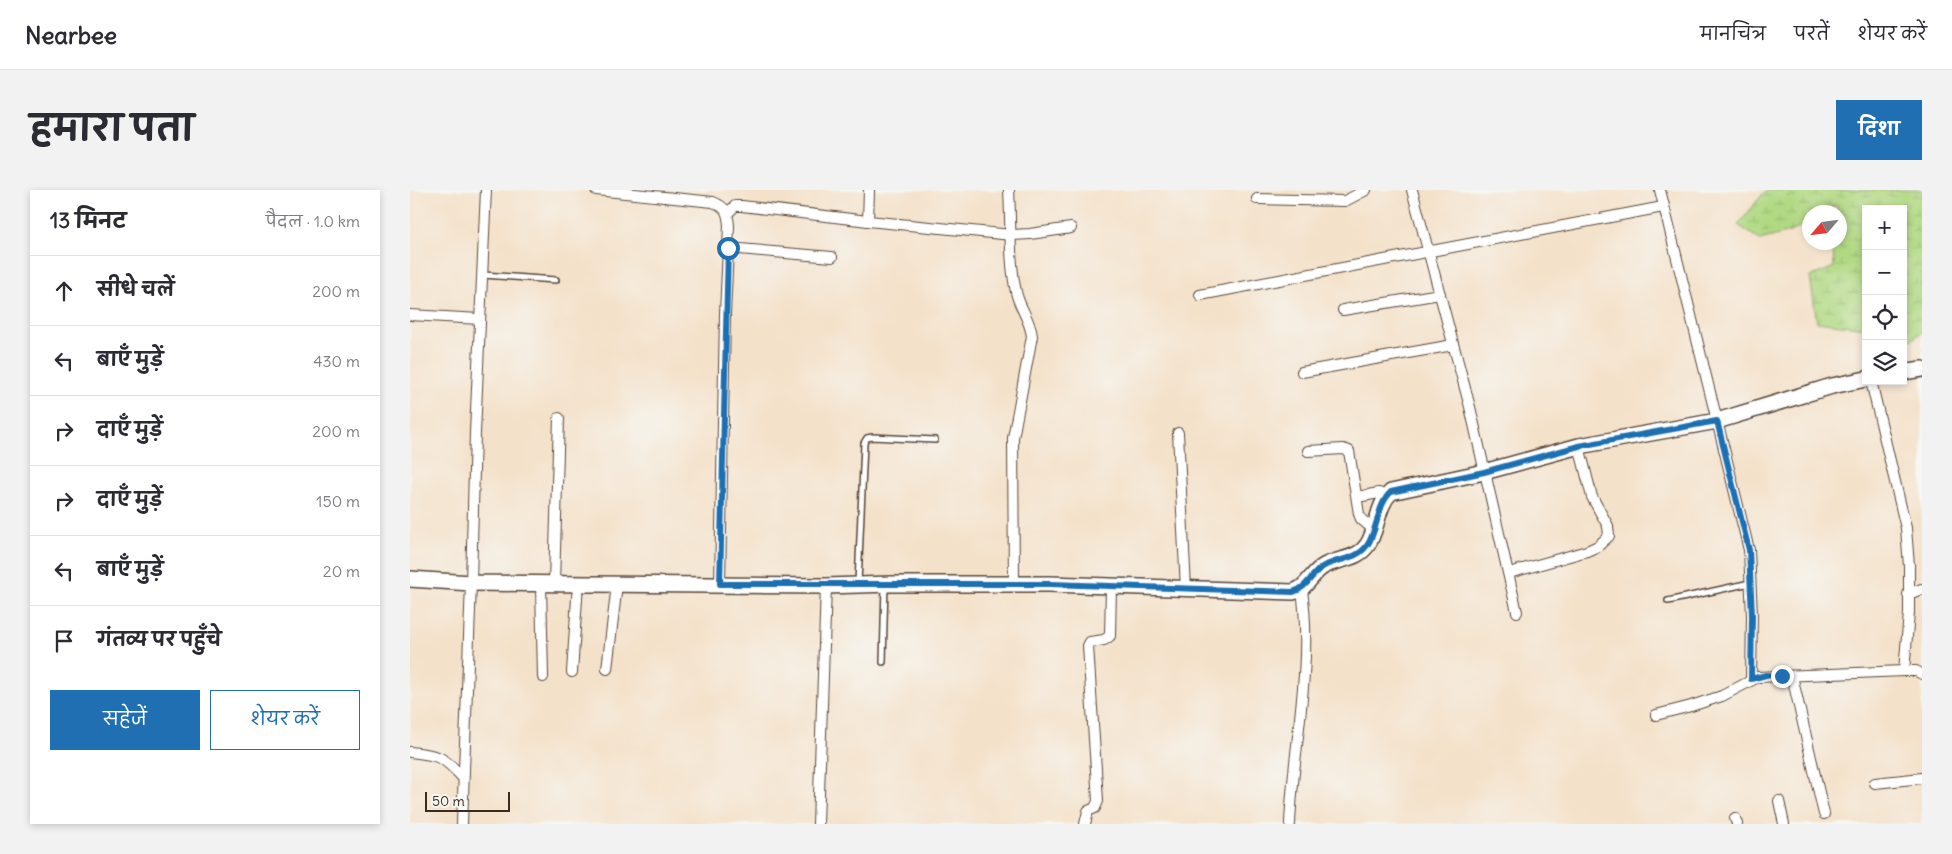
<!DOCTYPE html>
<html lang="hi">
<meta charset="utf-8">
<style>
body{margin:0;font-family:Delius,"Playpen Sans Deva",sans-serif;background:#f2f2f3;color:#2b2b33}
.controls{position:absolute;right:15px;top:15px;display:grid;overflow:hidden;border-radius:0px;box-shadow:0 2px 8px #0003}
.controls button{width:45px;height:45px;display:grid;place-items:center;padding:0;border:0;border-bottom:1px solid #e1e1e2;background:#fff;color:#2b2b33;font:25px sans-serif}
.compass{position:absolute;left:1392px;top:15px;width:45px;height:45px;border-radius:50%;background:#fff;box-shadow:0 2px 8px #0003;rotate:242deg}
.scale{position:absolute;left:15px;bottom:12px;width:85px;box-sizing:border-box;padding-left:5px;border:2px solid #3b2a1e;border-top:0;font-size:14px;line-height:18px;white-space:nowrap;color:#3b2a1e;-webkit-text-stroke:4px #f6f6f2;paint-order:stroke}
.stop{position:absolute;width:15px;height:15px;margin:-11px;border:4px solid #1f6fb2;border-radius:50%;background:#fff}
.stop.end{background:#1f6fb2;border-color:#fff;box-shadow:0 1px 5px #0008}
.list{margin:0;padding:0;list-style:none}
h2{display:flex;justify-content:space-between;align-items:center;height:65px;margin:0;padding:0 20px;font-size:21px}
h2 small{font-size:16px;font-weight:400;color:#7c7c81}
.list li{display:grid;grid-template-columns:32px 1fr auto;gap:15px;align-items:center;box-sizing:border-box;height:70px;padding:0 20px;border-top:1px solid #e1e1e2}
.list b{display:block;font-size:19px;white-space:nowrap}
.list em{font-size:16px;font-style:normal;color:#7c7c81}
.actions{display:flex;gap:10px;padding:15px 20px}
.actions a{flex:1;padding:11px 0;border:1px solid #1f6fb2;border-radius:0px;text-align:center;font-size:18px;color:#1f6fb2}
.actions .main{background:#1f6fb2;color:#fff}
.icon{flex:none;width:28px;height:28px;fill:none;stroke:currentColor;stroke-width:2;stroke-linecap:round;stroke-linejoin:round}
.map{position:relative;flex:none;width:1512px;height:634px;overflow:hidden;border-radius:0px}
header{display:flex;align-items:center;gap:30px;box-sizing:border-box;height:70px;padding:0 25px;background:#fff;border-bottom:1px solid #e1e1e2}
header strong{font-size:24px}
nav{display:flex;gap:28px;margin-inline-start:auto;font-size:18px}
.intro{display:flex;align-items:center;justify-content:space-between;box-sizing:border-box;height:120px;padding:0 30px}
h1{margin:0;font-size:35px}
.button{padding:12px 22px;border-radius:0px;background:#1f6fb2;color:#fff;font-size:18px;font-weight:700}
main{display:flex;gap:30px;padding:0 30px}
aside{flex:1;background:#fff;border-radius:0px;box-shadow:0 2px 8px #0003}
.map>svg:first-child{display:block}
.wetland{fill:url(#wetland-marsh);stroke:#768250}
.lines{fill:none;stroke-linecap:round;stroke-linejoin:round}
.lane-casing{stroke:#574538;stroke-width:8}
.street-casing{stroke:#574538;stroke-width:12}
.secondary-casing{stroke:#574538;stroke-width:18}
.lane{stroke:#fff;stroke-width:5}
.street{stroke:#fff;stroke-width:10}
.secondary{stroke:#fff;stroke-width:15}
.route{stroke:#1f6fb2;stroke-width:6}
</style>
<header>
<strong>Nearbee</strong>
<nav><a>मानचित्र</a><a>परतें</a><a>शेयर करें</a></nav>
</header>
<div class="intro"><h1>हमारा पता</h1><a class="button">दिशा</a></div>
<main>
<aside>
<h2>13 मिनट<small>पैदल · 1.0 km</small></h2>
<ul class="list">
<li><svg class="icon" aria-label="ahead" viewBox="0 0 24 24"><path d="M12 20V5M6 11l6-6 6 6"/></svg><div><b>सीधे चलें</b></div><em>200 m</em></li>
<li><svg class="icon" aria-label="left" viewBox="0 0 24 24"><path d="M17 20v-9H6M10 6l-5 5 5 5"/></svg><div><b>बाएँ मुड़ें</b></div><em>430 m</em></li>
<li><svg class="icon" aria-label="right" viewBox="0 0 24 24"><path d="M7 20v-9h11M14 6l5 5-5 5"/></svg><div><b>दाएँ मुड़ें</b></div><em>200 m</em></li>
<li><svg class="icon" aria-label="right" viewBox="0 0 24 24"><path d="M7 20v-9h11M14 6l5 5-5 5"/></svg><div><b>दाएँ मुड़ें</b></div><em>150 m</em></li>
<li><svg class="icon" aria-label="left" viewBox="0 0 24 24"><path d="M17 20v-9H6M10 6l-5 5 5 5"/></svg><div><b>बाएँ मुड़ें</b></div><em>20 m</em></li>
<li><svg class="icon" aria-label="arrive" viewBox="0 0 24 24"><path d="M6 21V4h12l-3 4 3 4H6"/></svg><div><b>गंतव्य पर पहुँचे</b></div></li>
</ul>
<div class="actions"><a class="main">सहेजें</a><a>शेयर करें</a></div>
</aside>
<div class="map">
<svg width="1512" height="634" viewBox="0 0 1512 634">
<defs>
<pattern id="wetland-marsh" width="20" height="14" patternUnits="userSpaceOnUse" patternTransform="scale(1.25)"><rect width="20" height="14" fill="#b1d983"/><path d="M1 5h8M5 5V1M11 12h8M15 12V8" fill="none" stroke="#99ba71"/></pattern>
</defs>
<rect width="100%" height="100%" fill="#f6f6f2"/>
<filter id="ink" filterUnits="userSpaceOnUse"><feTurbulence type="fractalNoise" baseFrequency=".02" numOctaves="2"/><feDisplacementMap in="SourceGraphic" scale="10" xChannelSelector="R" yChannelSelector="G"/><feConvolveMatrix kernelMatrix="1 2 1 2 8 2 1 2 1" color-interpolation-filters="sRGB"/></filter>
<filter id="wash" filterUnits="userSpaceOnUse"><feTurbulence type="fractalNoise" baseFrequency=".0096" numOctaves="4" result="noise"/><feDisplacementMap in="SourceGraphic" scale="20" xChannelSelector="R" yChannelSelector="G"/><feGaussianBlur stdDeviation="1.12" result="paint"/><feColorMatrix in="noise" values="0 0 0 0 0 0 0 0 0 0 0 0 0 0 0 0 0 1.4 0 .05"/><feComposite in="paint" operator="in"/></filter>
<g filter="url(#wash)">
<rect width="100%" height="100%" fill="#f4e1c9"/>
<!-- wetland -->
<path class="wetland" d="M1356,0H1512V142L1502,150L1493,147V19H1456V138L1407,132L1400,87L1424,77L1423,54L1430,52V38L1432,31L1426,15L1414,22H1400L1399,31L1383,41L1350,50L1328,35Z"/>
</g>
<g filter="url(#ink)">
<g class="lines">
<!-- lane casing -->
<g class="lane-casing">
<g id="lane">
<path d="M73,85L146,90"/>
<path d="M448,394L454,253L457,248L462,247L525,250"/>
<path d="M1258,411L1340,393"/>
<path d="M473,472L475,395"/>
</g>
</g>
<!-- street casing -->
<g class="street-casing">
<g id="street">
<path d="M186,0L303,12C316,17 318,22 319,36L315,124L310,394"/>
<path d="M599,0C601,33 599,70 606,102C609,117 620,129 622,146L603,248L604,395"/>
<path d="M1002,0L1060,217L1107,422"/>
<path d="M1250,0L1339,360L1342,426L1341,489"/>
<path d="M847,9L935,11L956,0"/>
<path d="M318,23L325,16H332L458,31L602,45L620,44L661,38"/>
<path d="M458,31L459,0"/>
<path d="M318,58L422,67"/>
<path d="M790,105L1253,17"/>
<path d="M933,120L1030,104"/>
<path d="M0,125L70,129"/>
<path d="M892,182L1043,155"/>
<path d="M1461,191L1496,338L1499,376V423L1494,481"/>
<path d="M768,243L776,399"/>
<path d="M898,261L933,259L939,261L949,324L951,329L965,341"/>
<path d="M947,307L969,303L973,305L974,309"/>
<path d="M1099,383L1177,361L1188,356L1199,346L1198,336L1182,307L1169,256"/>
<path d="M131,394L133,487"/>
<path d="M144,394L149,228"/>
<path d="M1498,404L1512,399"/>
<path d="M197,479L207,394"/>
<path d="M162,482L168,394"/>
<path d="M1382,486L1414,624"/>
<path d="M1246,525L1281,516L1312,506L1348,487L1372,486L1494,481H1506L1512,484"/>
<path d="M0,562C29,565 33,566 53,588"/>
<path d="M1465,593L1512,588"/>
<path d="M1369,611L1374,634"/>
<path d="M1325,628L1327,634"/>
<path d="M52,634L61,393L65,243L76,0"/>
<path d="M408,634L416,396"/>
<path d="M675,634L678,621L685,618L688,611L678,456L680,452L694,450L700,446L701,397"/>
<path d="M880,634C883,556 903,478 892,400"/>
</g>
</g>
<!-- secondary casing -->
<g class="secondary-casing">
<g id="secondary">
<path d="M1493,182L1512,179"/>
<path d="M0,389L61,393L416,396L481,394H639L883,402C898,398 901,383 914,376C929,368 948,370 958,354C968,338 967,315 981,302L1074,282L1169,256L1307,231L1422,196L1456,189"/>
</g>
</g>
<!-- lane -->
<use href="#lane" class="lane"/>
<!-- street -->
<use href="#street" class="street"/>
<!-- secondary -->
<use href="#secondary" class="secondary"/>
</g>
</g>
<g class="lines" filter="url(#ink)">
<!-- route -->
<path class="route" d="M318,58L310,394H640L883,402C898,398 901,383 914,376C929,368 948,370 958,354C968,338 967,315 981,302L1074,282L1169,256L1307,231L1339,360L1342,426L1341,489L1356,485L1372,486"/>
</g>
</svg>
<div class="controls">
<button>+</button>
<button>−</button>
<button><svg class="icon" aria-label="locate" viewBox="0 0 24 24"><circle cx="12" cy="12" r="6"/><path d="M12 2v4M12 18v4M2 12h4M18 12h4"/></svg></button>
<button><svg class="icon" aria-label="layers" viewBox="0 0 24 24"><path d="M12 4l9 5-9 5-9-5zM3 14l9 5 9-5"/></svg></button>
</div>
<svg class="compass" viewBox="-18 -18 36 36"><path d="M0-13l5 13h-10z" fill="#e53935"/><path d="M0 13l5-13h-10z" fill="#7c7c81"/></svg>
<div class="scale">50 m</div>
<div class="stop" style="left:318px;top:58px"></div>
<div class="stop end" style="left:1372px;top:486px"></div>
</div>
</main>
